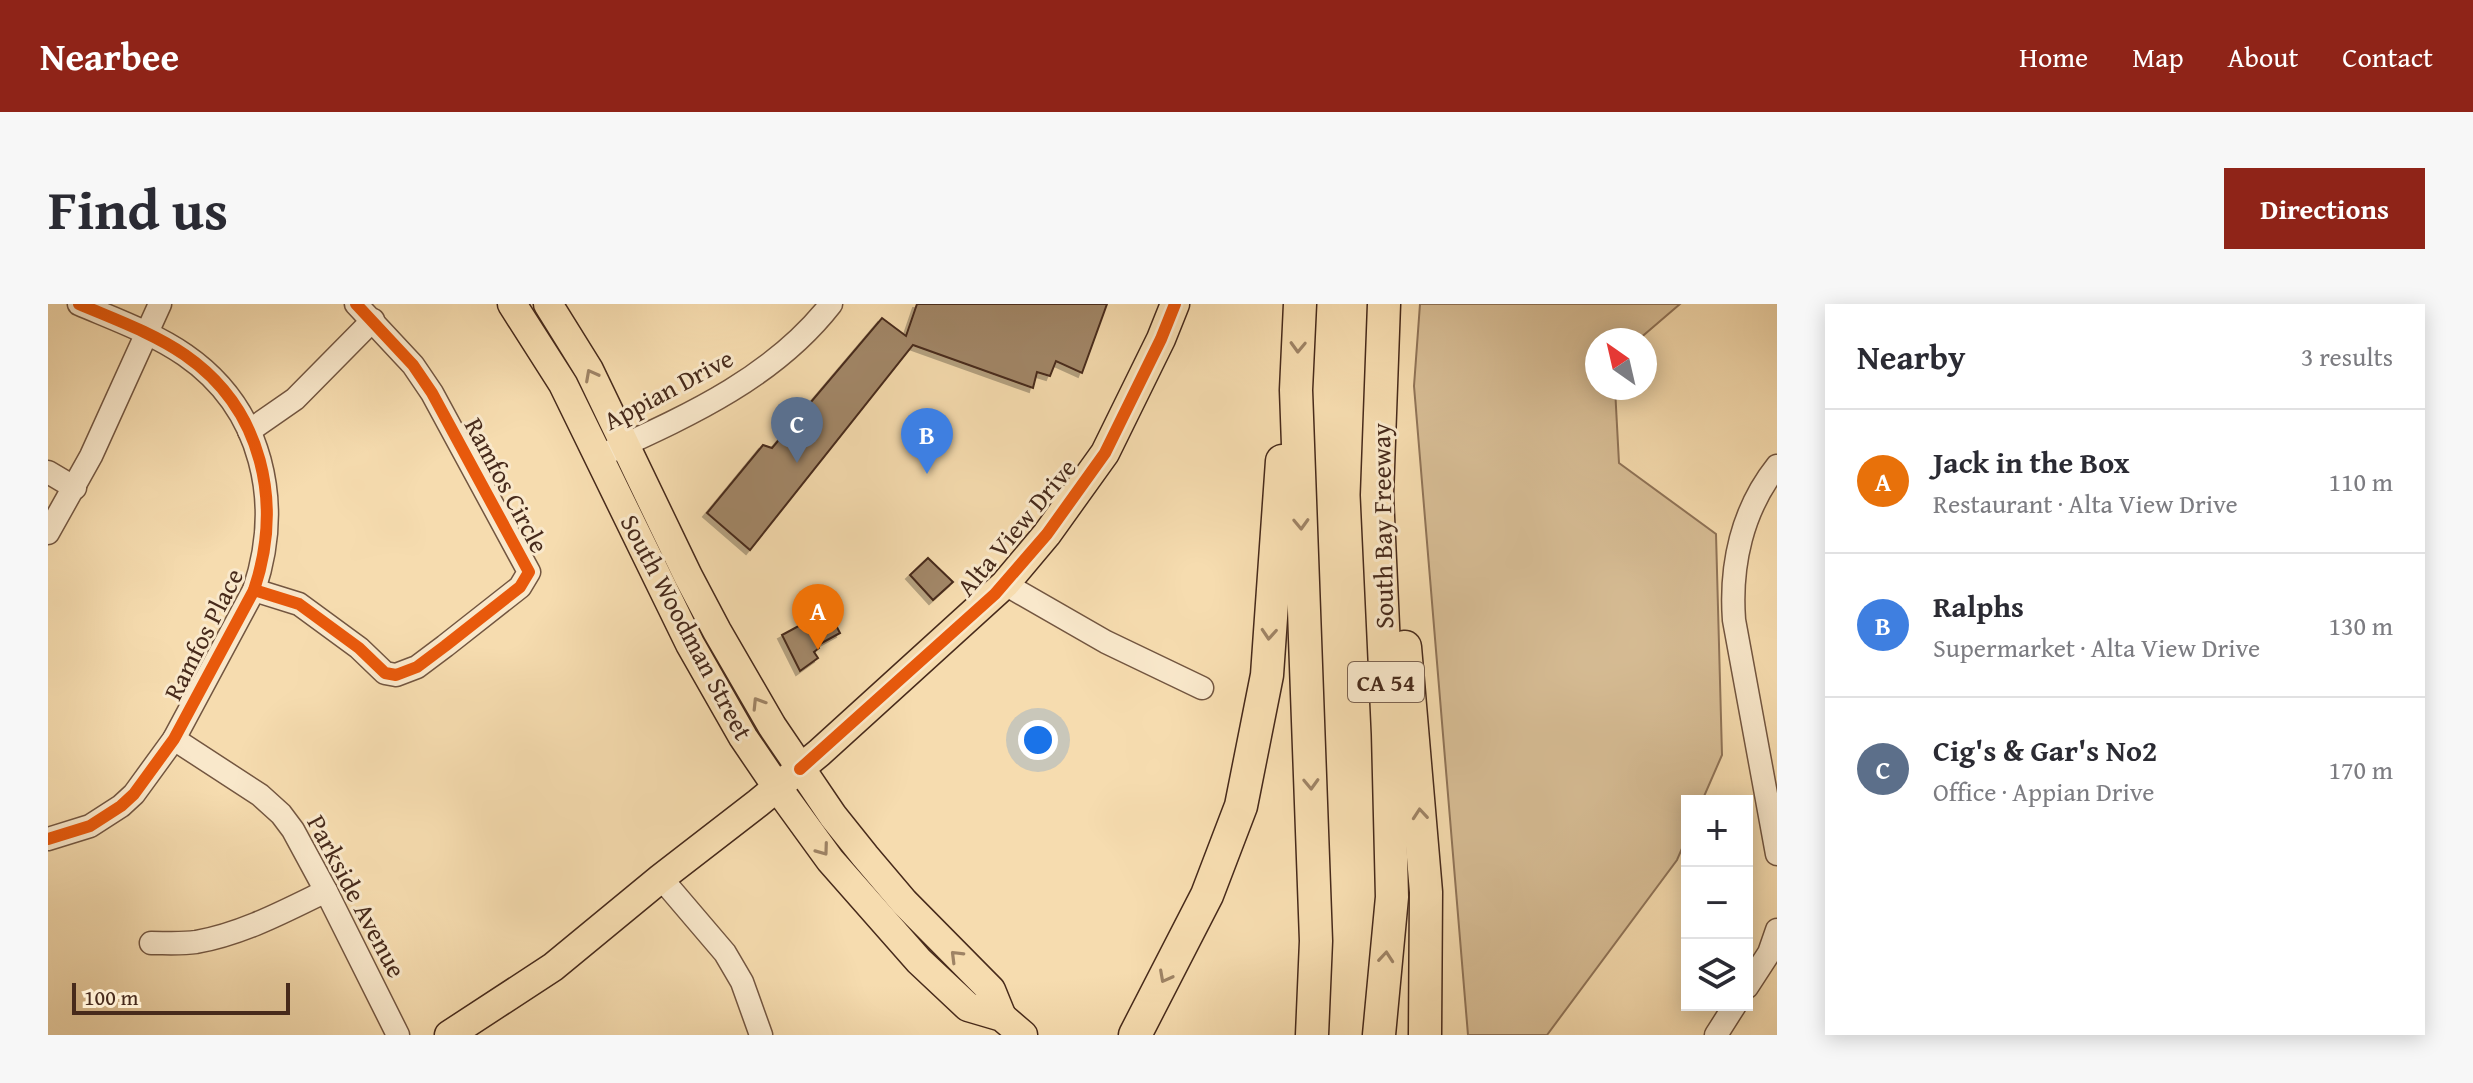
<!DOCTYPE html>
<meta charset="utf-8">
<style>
body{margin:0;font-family:"Gentium Book Plus",serif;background:#f7f7f7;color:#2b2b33}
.controls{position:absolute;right:24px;bottom:24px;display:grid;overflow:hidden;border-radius:0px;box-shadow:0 4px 20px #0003}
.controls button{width:72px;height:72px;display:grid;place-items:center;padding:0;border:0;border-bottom:2px solid #e1e1e2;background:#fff;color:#2b2b33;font:40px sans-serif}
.compass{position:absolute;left:1537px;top:24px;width:72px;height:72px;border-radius:50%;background:#fff;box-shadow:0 4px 20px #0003;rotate:326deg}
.scale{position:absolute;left:24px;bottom:20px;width:218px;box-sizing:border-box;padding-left:8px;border:4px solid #472a1b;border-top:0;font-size:22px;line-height:28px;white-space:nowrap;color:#472a1b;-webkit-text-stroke:6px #f9e8cb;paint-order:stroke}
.you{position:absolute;left:990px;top:436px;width:28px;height:28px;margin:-20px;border:6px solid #fff;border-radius:50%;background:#1a73e8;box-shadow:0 0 0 12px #1a73e833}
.badge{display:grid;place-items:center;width:52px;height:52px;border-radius:50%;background:#8f2418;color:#fff;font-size:26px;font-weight:700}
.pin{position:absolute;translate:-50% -66px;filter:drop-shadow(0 2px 4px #0008)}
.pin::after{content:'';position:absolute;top:42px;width:28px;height:24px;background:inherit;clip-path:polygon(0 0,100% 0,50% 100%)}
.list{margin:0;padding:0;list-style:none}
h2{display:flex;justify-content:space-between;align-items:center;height:104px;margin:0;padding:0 32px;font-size:34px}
h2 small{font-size:26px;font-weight:400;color:#7c7c81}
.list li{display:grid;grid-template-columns:52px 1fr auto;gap:24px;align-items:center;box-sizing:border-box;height:144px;padding:0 32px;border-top:2px solid #e1e1e2}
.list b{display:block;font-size:30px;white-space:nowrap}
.list p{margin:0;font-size:26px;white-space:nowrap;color:#7c7c81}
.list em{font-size:26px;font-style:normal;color:#7c7c81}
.icon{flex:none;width:44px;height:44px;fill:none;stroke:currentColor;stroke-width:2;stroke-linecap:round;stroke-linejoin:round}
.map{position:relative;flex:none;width:1729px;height:731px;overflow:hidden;border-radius:0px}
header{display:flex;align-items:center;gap:48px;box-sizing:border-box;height:112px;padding:0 40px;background:#8f2418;color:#fff}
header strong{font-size:38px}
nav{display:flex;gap:44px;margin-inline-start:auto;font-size:28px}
.intro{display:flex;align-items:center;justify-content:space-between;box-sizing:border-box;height:192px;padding:0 48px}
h1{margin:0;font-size:56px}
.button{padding:20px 36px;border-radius:0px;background:#8f2418;color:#fff;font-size:28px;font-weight:700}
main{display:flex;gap:48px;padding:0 48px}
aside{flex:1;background:#fff;border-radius:0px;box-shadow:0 4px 20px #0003}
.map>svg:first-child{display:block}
.green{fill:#d8be96;stroke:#907458;stroke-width:2}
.building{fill:#a28768;stroke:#472a1b;stroke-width:2;filter:url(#shadow)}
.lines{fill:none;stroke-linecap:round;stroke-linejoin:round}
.minor-casing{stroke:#735640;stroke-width:25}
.major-casing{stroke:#472a1b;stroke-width:31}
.highway-casing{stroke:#472a1b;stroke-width:35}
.minor{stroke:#f9e8cb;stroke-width:22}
.major{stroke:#f6dcaf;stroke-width:28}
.highway{stroke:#f6dcaf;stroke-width:32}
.cycleway-casing{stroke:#f9e8cb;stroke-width:17}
.cycleway{stroke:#e8590c;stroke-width:12}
.oneway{stroke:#9e8365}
.labels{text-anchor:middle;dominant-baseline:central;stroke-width:6;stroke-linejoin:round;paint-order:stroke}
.shield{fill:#f9e8cb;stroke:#7c6350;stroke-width:2}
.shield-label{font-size:24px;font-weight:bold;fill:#472a1b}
.street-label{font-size:26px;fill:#472a1b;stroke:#f9e8cb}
</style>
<header>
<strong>Nearbee</strong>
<nav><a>Home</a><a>Map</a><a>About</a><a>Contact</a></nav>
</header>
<div class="intro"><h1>Find us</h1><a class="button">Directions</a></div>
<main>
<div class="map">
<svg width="1729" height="731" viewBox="0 0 1729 731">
<defs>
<filter id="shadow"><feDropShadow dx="-4" dy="4" stdDeviation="0" flood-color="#0004"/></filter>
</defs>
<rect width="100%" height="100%" fill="#f6dcaf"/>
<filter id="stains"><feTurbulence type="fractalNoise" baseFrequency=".0025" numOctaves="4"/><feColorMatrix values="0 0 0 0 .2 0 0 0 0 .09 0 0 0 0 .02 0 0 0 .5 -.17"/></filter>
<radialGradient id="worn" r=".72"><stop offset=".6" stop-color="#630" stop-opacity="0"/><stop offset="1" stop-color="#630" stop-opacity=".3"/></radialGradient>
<!-- green -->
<path class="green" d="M1372,0H1632L1590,36H1549V84H1567L1571,159L1668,230L1674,451L1654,497H1639V533L1629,556L1499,731H1420L1366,82Z"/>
<!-- building -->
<g class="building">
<path d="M869,0H1059L1034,69L1008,57L1002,72L989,68L985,84L865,41L702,246L659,209L715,141L724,144L834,14L858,32Z"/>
<path d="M880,254L905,278L885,296L862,271Z"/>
<path d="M780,306L792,329L770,341L771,344L766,348L770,354L752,367L734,331Z"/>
</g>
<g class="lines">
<!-- minor casing -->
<g class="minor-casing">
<g id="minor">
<path d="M201,127L247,95L325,16"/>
<path d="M563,147C644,110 727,72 783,0"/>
<path d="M1729,162C1694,206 1682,261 1686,316L1729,550"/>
<path d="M0,168L27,184"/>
<path d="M0,229L43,152L112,0"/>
<path d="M957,280L1058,338L1154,384"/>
<path d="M206,286L251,300L311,344L337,369L348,371L369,363L397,342L472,283L481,268L384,89L365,61L308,0"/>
<path d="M126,435L212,491L233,510L245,526L278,587L350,731"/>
<path d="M0,535L42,522L73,502L86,490L126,435L206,286C235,199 215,105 137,51C105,29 66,15 31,0"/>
<path d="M613,574L677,649L694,678L713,731"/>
<path d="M103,639C118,639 134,640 148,638C194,630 237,607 278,587"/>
<path d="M1699,683L1721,649L1729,626"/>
<path d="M1668,731L1687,701"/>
</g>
</g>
<!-- major casing -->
<g class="major-casing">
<g id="major">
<path d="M464,0L515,80L642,340L695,433L729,483L782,556L871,657L920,703L954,713L975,731"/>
<path d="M500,0L541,66L640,272L669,327L724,422L785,512L817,552L856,598L943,686L954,713"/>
<path d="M401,731L505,663L613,574L710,499L771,449L957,280L999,230L1057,149L1113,35L1127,0"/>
</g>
</g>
<!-- highway casing -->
<g class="highway-casing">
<g id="highway">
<path d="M1252,0L1248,86L1268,637L1264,731"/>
<path d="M1357,343L1378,588L1377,731"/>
<path d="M1087,731L1159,591L1193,502L1219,371L1234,157"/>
<path d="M1331,731L1344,593L1340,430L1329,191L1336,0"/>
</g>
</g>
<!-- minor -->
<use href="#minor" class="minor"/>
<!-- major -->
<use href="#major" class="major"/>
<!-- highway -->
<use href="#highway" class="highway"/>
<!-- cycleway casing -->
<g class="cycleway-casing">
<g id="cycleway">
<path d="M206,286L251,300L311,344L337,369L348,371L369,363L397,342L472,283L481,268L384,89L365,61L308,0"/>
<path d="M752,465L947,290L999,230L1057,149L1113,35L1127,0"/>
<path d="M0,535L42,522L73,502L86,490L126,435L206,286C235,199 215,105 137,51C105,29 66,15 31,0"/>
</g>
</g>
<!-- cycleway -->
<use href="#cycleway" class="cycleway"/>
</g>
<!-- one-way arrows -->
<defs><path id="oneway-chevron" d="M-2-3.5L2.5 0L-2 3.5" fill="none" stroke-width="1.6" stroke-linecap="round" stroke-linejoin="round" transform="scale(2)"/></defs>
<g class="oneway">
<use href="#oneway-chevron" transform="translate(1250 43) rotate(92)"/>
<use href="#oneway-chevron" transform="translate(543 71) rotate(-118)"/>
<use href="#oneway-chevron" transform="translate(1253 220) rotate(88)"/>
<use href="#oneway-chevron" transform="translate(1221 330) rotate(94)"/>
<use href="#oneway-chevron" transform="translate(710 399) rotate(-122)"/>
<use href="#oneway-chevron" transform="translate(1263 480) rotate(88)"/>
<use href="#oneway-chevron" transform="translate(1372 510) rotate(-95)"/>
<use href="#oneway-chevron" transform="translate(775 546) rotate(54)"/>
<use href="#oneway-chevron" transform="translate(908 652) rotate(-135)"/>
<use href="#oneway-chevron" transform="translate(1338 653) rotate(-85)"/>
<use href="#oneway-chevron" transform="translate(1117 673) rotate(118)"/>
</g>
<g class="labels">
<!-- shield labels -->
<rect class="shield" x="1300" y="358" width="76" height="40" rx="6"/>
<g class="shield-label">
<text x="1338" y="378">CA 54</text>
</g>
<!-- street labels -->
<g class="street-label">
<text transform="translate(620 85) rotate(-28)">Appian Drive</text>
<text transform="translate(459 181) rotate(62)">Ramfos Circle</text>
<text transform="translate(1334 222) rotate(-91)">South Bay Freeway</text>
<text transform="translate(968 223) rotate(-50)">Alta View Drive</text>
<text transform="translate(639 323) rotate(62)">South Woodman Street</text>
<text transform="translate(155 330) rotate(-63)">Ramfos Place</text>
<text transform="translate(309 592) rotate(62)">Parkside Avenue</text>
</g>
</g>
<rect width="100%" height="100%" filter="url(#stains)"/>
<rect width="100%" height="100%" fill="url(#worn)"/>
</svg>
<div class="controls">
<button>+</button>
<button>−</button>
<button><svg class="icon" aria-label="layers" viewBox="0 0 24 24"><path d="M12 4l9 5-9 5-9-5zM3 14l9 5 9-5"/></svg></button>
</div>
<svg class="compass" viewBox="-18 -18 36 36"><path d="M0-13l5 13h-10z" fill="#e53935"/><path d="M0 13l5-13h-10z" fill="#7c7c81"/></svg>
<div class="scale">100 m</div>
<div class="you"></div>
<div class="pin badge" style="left:770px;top:346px;background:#e8710a">A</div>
<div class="pin badge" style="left:879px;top:170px;background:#3f7fe0">B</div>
<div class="pin badge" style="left:749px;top:159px;background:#5c6f8a">C</div>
</div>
<aside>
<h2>Nearby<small>3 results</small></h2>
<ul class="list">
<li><span class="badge" style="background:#e8710a">A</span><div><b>Jack in the Box</b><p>Restaurant · Alta View Drive</p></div><em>110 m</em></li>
<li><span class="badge" style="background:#3f7fe0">B</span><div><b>Ralphs</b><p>Supermarket · Alta View Drive</p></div><em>130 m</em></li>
<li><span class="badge" style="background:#5c6f8a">C</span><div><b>Cig's &amp; Gar's No2</b><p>Office · Appian Drive</p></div><em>170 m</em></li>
</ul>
</aside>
</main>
